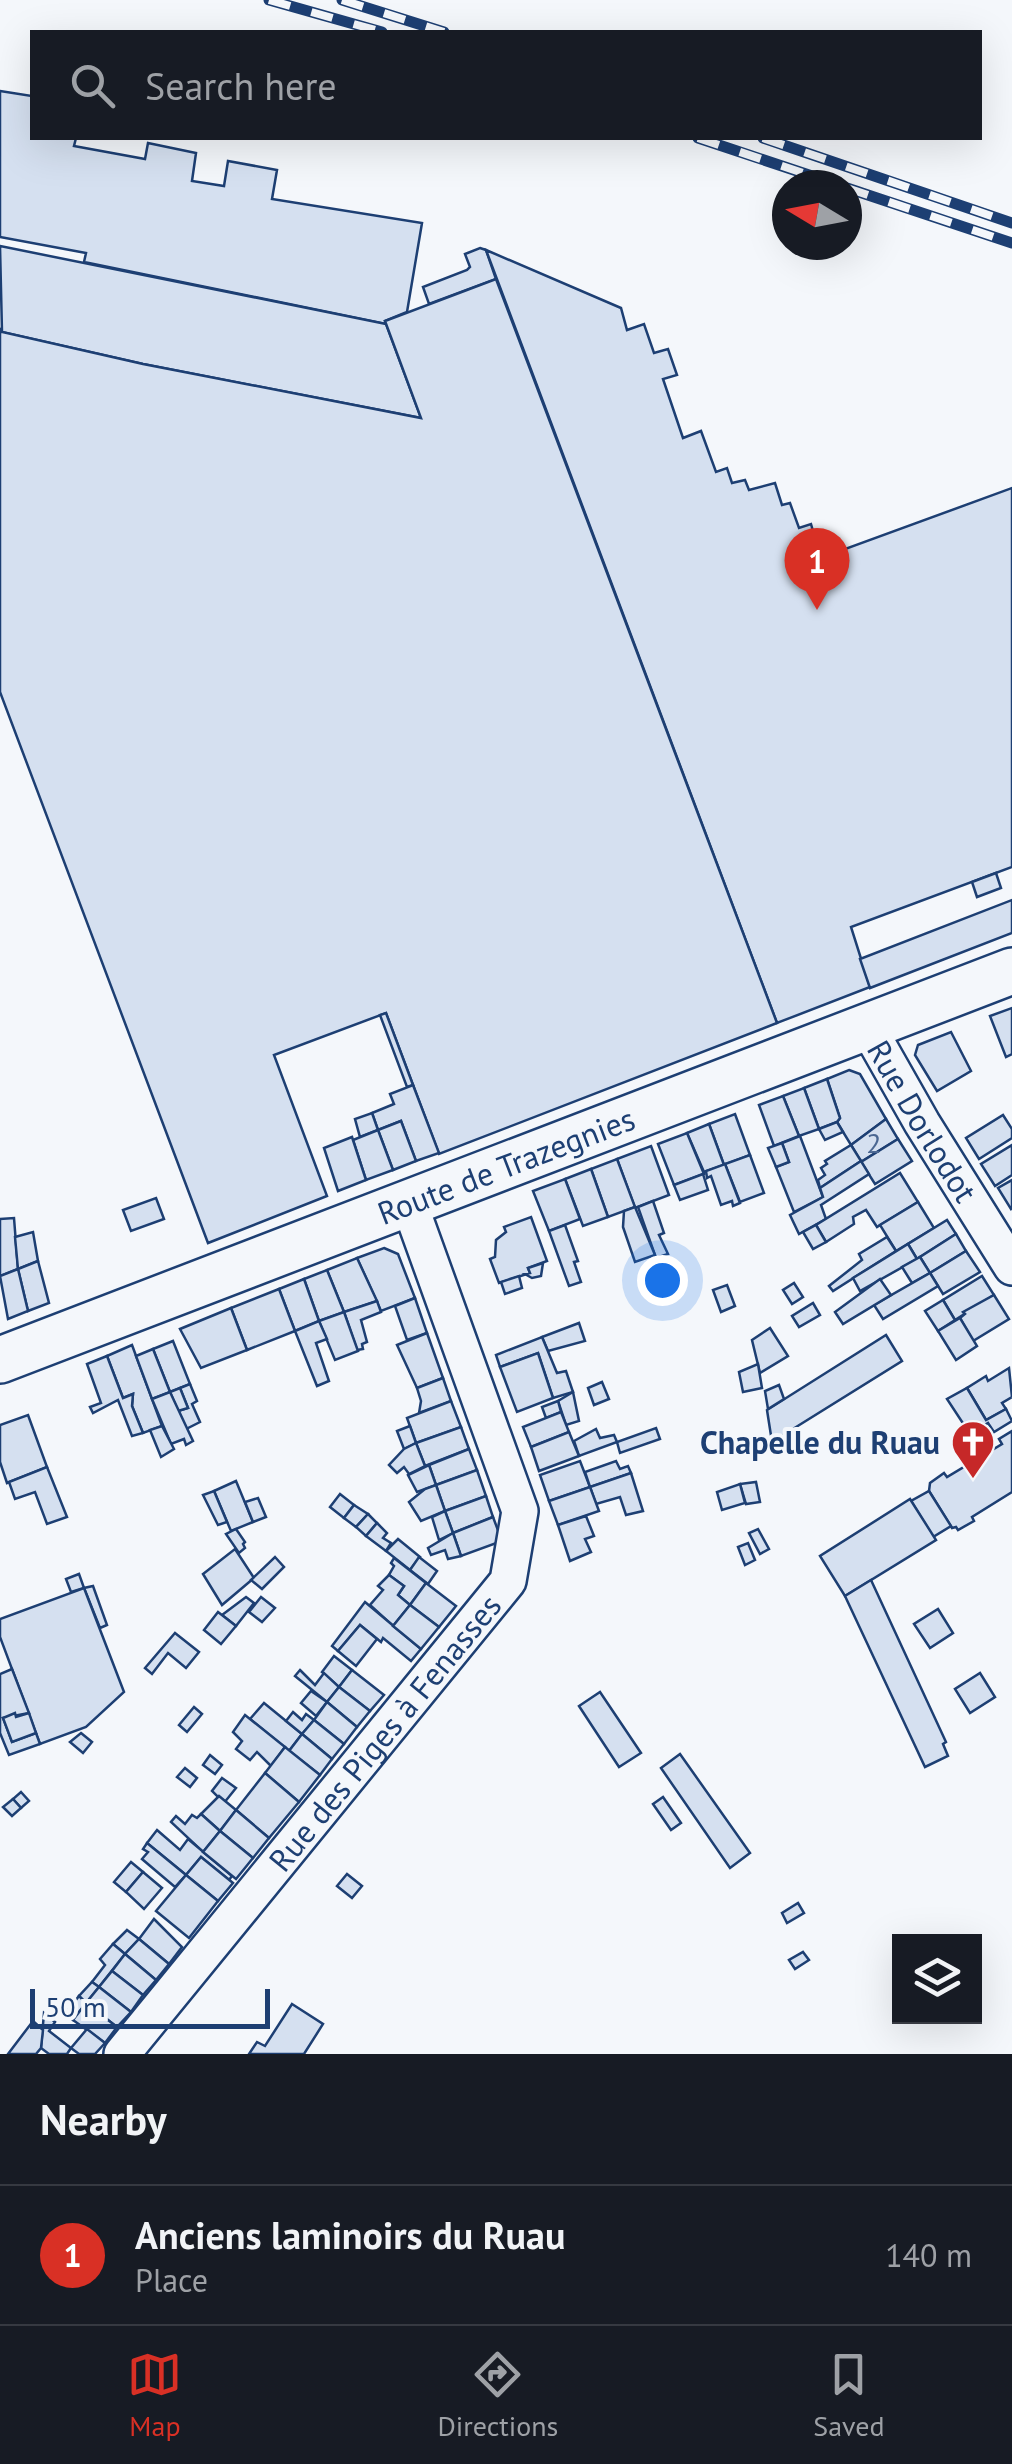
<!DOCTYPE html>
<meta charset="utf-8">
<style>
body{margin:0;font-family:"PT Sans",sans-serif;background:#20242c;color:#f1f3f6}
.controls{position:absolute;right:30px;bottom:30px;display:grid;overflow:hidden;border-radius:0px;box-shadow:0 10px 40px #0002}
.controls button{width:90px;height:90px;display:grid;place-items:center;padding:0;border:0;border-bottom:2px solid #363941;background:#171b24;color:#f1f3f6;font:50px sans-serif}
.compass{position:absolute;left:772px;top:170px;width:90px;height:90px;border-radius:50%;background:#171b24;box-shadow:0 10px 40px #0002;rotate:280deg}
.scale{position:absolute;left:30px;bottom:25px;width:240px;box-sizing:border-box;padding-left:10px;border:5px solid #1d3f73;border-top:0;font-size:28px;line-height:35px;white-space:nowrap;color:#1d3f73;-webkit-text-stroke:8px #f4f7fb;paint-order:stroke}
.you{position:absolute;left:662px;top:1280px;width:35px;height:35px;margin:-25px;border:8px solid #fff;border-radius:50%;background:#1a73e8;box-shadow:0 0 0 15px #1a73e833}
.badge{display:grid;place-items:center;width:65px;height:65px;border-radius:50%;background:#d93025;color:#fff;font-size:32px;font-weight:700}
.pin{position:absolute;translate:-50% -82px;filter:drop-shadow(0 2px 5px #0008)}
.pin::after{content:'';position:absolute;top:52px;width:35px;height:30px;background:inherit;clip-path:polygon(0 0,100% 0,50% 100%)}
.list{margin:0;padding:0;list-style:none}
h2{display:flex;justify-content:space-between;align-items:center;height:130px;margin:0;padding:0 40px;font-size:42px}
h2 small{font-size:32px;font-weight:400;color:#9ea1a6}
.list li{display:grid;grid-template-columns:65px 1fr auto;gap:30px;align-items:center;box-sizing:border-box;height:140px;padding:0 40px;border-top:2px solid #363941}
.list b{display:block;font-size:38px;white-space:nowrap}
.list p{margin:0;font-size:32px;white-space:nowrap;color:#9ea1a6}
.list em{font-size:32px;font-style:normal;color:#9ea1a6}
.icon{flex:none;width:55px;height:55px;fill:none;stroke:currentColor;stroke-width:2;stroke-linecap:round;stroke-linejoin:round}
.map{position:relative;flex:none;width:1012px;height:2054px;overflow:hidden}
.search{position:absolute;background:#171b24;box-shadow:0 10px 40px #0002;left:30px;right:30px;top:30px;height:110px;display:flex;align-items:center;gap:25px;box-sizing:border-box;padding:0 35px;border-radius:0px;color:#9ea1a6;font-size:38px}
.sheet{height:270px;background:#171b24}
nav{display:flex;justify-content:space-around;align-items:center;box-sizing:border-box;height:140px;border-top:2px solid #363941;background:#171b24;font-size:28px;color:#9ea1a6}
nav a{display:grid;justify-items:center;gap:5px}
nav .on{color:#d93025}
.map>svg:first-child{display:block}
.building{fill:#d5e0f0;stroke:#1d3f73;stroke-width:2.5}
.lines{fill:none;stroke-linecap:round;stroke-linejoin:round}
.minor-casing{stroke:#1d3f73;stroke-width:40}
.major-casing{stroke:#1d3f73;stroke-width:50}
.minor{stroke:#f4f7fb;stroke-width:35}
.major{stroke:#f4f7fb;stroke-width:45}
.rail-casing{stroke:#1d3f73;stroke-width:11}
.rail{stroke:#f4f7fb;stroke-width:8;stroke-dasharray:22;stroke-linecap:butt}
.labels{text-anchor:middle;dominant-baseline:central;stroke-width:8;stroke-linejoin:round;paint-order:stroke}
.number-label{font-size:28px;fill:#4b6792}
.street-label{font-size:32px;fill:#1d3f73;stroke:#f4f7fb}
.poi-label{font-size:32px;font-weight:bold;fill:#1d3f73;stroke:#f4f7fb;text-anchor:end}
</style>
<div class="map">
<svg width="1012" height="2054" viewBox="0 0 1012 2054">
<rect width="100%" height="100%" fill="#f4f7fb"/>
<!-- building -->
<g class="building">
<path d="M0,91L32,96V138H76L74,146L145,159L148,143L196,153L192,181L224,186L228,161L277,170L272,199L422,223L407,312L385,321L386,324L84,262L86,253L0,237Z"/>
<path d="M0,246L386,324L421,418L143,364L2,332Z"/>
<path d="M480,248L486,250L496,279L429,304L423,287L467,270L470,267L465,254Z"/>
<path d="M486,250L621,308L627,330L644,324L654,353L668,349L677,375L663,379L683,438L701,431L716,472L727,468L732,483L745,480L749,490L775,483L782,505L790,503L799,528L811,524L818,549L829,555L1012,488V867L851,927L870,987L777,1023Z"/>
<path d="M496,279L777,1023L439,1154L386,1013L274,1055L327,1196L208,1243L0,692V328L2,332L143,364L421,418L385,321Z"/>
<path d="M996,873L1001,888L977,897L972,882Z"/>
<path d="M1012,900V933L870,988L860,959Z"/>
<path d="M1012,1008V1054L1006,1057L990,1016Z"/>
<path d="M386,1013L413,1085L407,1087L380,1015Z"/>
<path d="M951,1032L971,1071L937,1091L915,1055L918,1045Z"/>
<path d="M849,1070L860,1074L886,1119L851,1145L837,1122L840,1118L827,1079Z"/>
<path d="M827,1079L840,1118L837,1122L819,1129L804,1088Z"/>
<path d="M413,1085L439,1153L416,1161L401,1121L378,1130L372,1113L394,1104L390,1094Z"/>
<path d="M804,1088L819,1129L799,1136L783,1096Z"/>
<path d="M783,1096L799,1136L774,1146L759,1105Z"/>
<path d="M372,1113L378,1130L360,1137L355,1119Z"/>
<path d="M735,1114L750,1155L724,1165L709,1124Z"/>
<path d="M1003,1115L1012,1129V1138L979,1159L966,1138Z"/>
<path d="M886,1119L898,1139L861,1162L851,1145Z"/>
<path d="M401,1121L416,1161L393,1170L378,1130Z"/>
<path d="M837,1122L843,1132L825,1140L819,1129Z"/>
<path d="M709,1124L724,1165L704,1172L687,1133Z"/>
<path d="M378,1130L393,1170L366,1180L353,1140Z"/>
<path d="M687,1133L704,1174L674,1185L658,1144Z"/>
<path d="M800,1136L823,1197L794,1212L776,1167L789,1162L782,1143Z"/>
<path d="M352,1137L366,1180L338,1191L324,1148Z"/>
<path d="M898,1139L912,1161L875,1184L861,1162Z"/>
<path d="M782,1143L789,1162L776,1167L768,1148Z"/>
<path d="M851,1145L861,1161L820,1188L818,1180L825,1175L821,1168L827,1164L825,1161Z"/>
<path d="M1012,1145V1175L995,1186L981,1164Z"/>
<path d="M651,1146L669,1195L635,1208L617,1159Z"/>
<path d="M750,1155L764,1193L740,1202L725,1164Z"/>
<path d="M617,1159L635,1207L608,1217L591,1169Z"/>
<path d="M861,1161L869,1174L821,1205L826,1219L799,1234L790,1215L823,1197L820,1188Z"/>
<path d="M725,1164L740,1203L733,1206L732,1201L721,1205L711,1176L707,1178L706,1171Z"/>
<path d="M591,1169L608,1217L583,1226L565,1179Z"/>
<path d="M900,1173L918,1202L877,1227L866,1210L853,1217L854,1224L826,1242L816,1225Z"/>
<path d="M703,1174L708,1190L680,1200L674,1185Z"/>
<path d="M565,1179L580,1219L549,1231L533,1191Z"/>
<path d="M1012,1180V1208L1011,1209L998,1188Z"/>
<path d="M156,1198L164,1219L131,1231L123,1210Z"/>
<path d="M653,1201L664,1233L659,1235L668,1254L656,1258L638,1207Z"/>
<path d="M918,1202L934,1228L896,1251L880,1225Z"/>
<path d="M635,1207L655,1255L635,1262L623,1227L624,1211Z"/>
<path d="M531,1217L547,1261L528,1268L530,1273L499,1283L490,1259L495,1257L496,1240L506,1232L504,1227Z"/>
<path d="M14,1218L18,1269L0,1276V1219Z"/>
<path d="M947,1220L956,1234L917,1259L908,1244Z"/>
<path d="M565,1225L578,1261L574,1262L581,1282L569,1286L549,1231Z"/>
<path d="M816,1225L826,1242L813,1249L803,1232Z"/>
<path d="M33,1232L38,1261L18,1269L15,1237Z"/>
<path d="M956,1234L966,1251L930,1273L920,1257Z"/>
<path d="M887,1237L896,1251L833,1291L829,1286L862,1260L859,1254Z"/>
<path d="M908,1244L917,1259L860,1291L853,1278Z"/>
<path d="M384,1248L398,1254L415,1298L381,1311L357,1258Z"/>
<path d="M966,1251L980,1272L943,1294L930,1273Z"/>
<path d="M920,1257L930,1273L912,1283L902,1267Z"/>
<path d="M357,1258L377,1301L344,1312L327,1270Z"/>
<path d="M38,1261L49,1303L28,1311L18,1269Z"/>
<path d="M543,1263L541,1276L532,1278L525,1274L530,1273L528,1268Z"/>
<path d="M18,1269L28,1311L8,1319L0,1276Z"/>
<path d="M327,1270L344,1312L319,1321L304,1279Z"/>
<path d="M930,1273L938,1286L883,1319L874,1305Z"/>
<path d="M519,1276L522,1288L505,1294L501,1282Z"/>
<path d="M982,1276L994,1295L955,1320L943,1300Z"/>
<path d="M304,1279L319,1321L295,1331L279,1289Z"/>
<path d="M880,1279L891,1295L843,1324L835,1312Z"/>
<path d="M794,1283L803,1297L792,1304L783,1290Z"/>
<path d="M727,1285L735,1306L721,1312L713,1290Z"/>
<path d="M279,1289L295,1331L247,1350L231,1308Z"/>
<path d="M994,1295L1009,1319L973,1341L960,1318L965,1314L963,1312Z"/>
<path d="M415,1298L427,1333L407,1340L395,1306Z"/>
<path d="M943,1300L955,1320L938,1331L925,1311Z"/>
<path d="M377,1301L381,1312L361,1320L367,1342L362,1344L363,1349L357,1350L344,1312Z"/>
<path d="M813,1303L820,1315L799,1327L792,1316Z"/>
<path d="M231,1308L247,1350L201,1368L180,1329Z"/>
<path d="M344,1312L358,1351L335,1360L319,1321Z"/>
<path d="M960,1318L977,1346L956,1360L938,1331Z"/>
<path d="M319,1321L327,1339L316,1343L329,1381L317,1386L295,1331Z"/>
<path d="M579,1323L585,1341L548,1351L542,1337Z"/>
<path d="M770,1328L788,1356L760,1373L752,1340Z"/>
<path d="M427,1333L443,1378L417,1388L397,1345Z"/>
<path d="M886,1335L902,1361L772,1442L767,1410Z"/>
<path d="M542,1337L557,1373L566,1371L573,1392L553,1398L538,1353L500,1367L496,1355Z"/>
<path d="M173,1341L190,1384L170,1392L153,1349Z"/>
<path d="M132,1345L162,1426L143,1433L132,1406L133,1394L123,1398L107,1356Z"/>
<path d="M153,1349L170,1392L152,1399L136,1356Z"/>
<path d="M538,1353L553,1398L517,1412L500,1367Z"/>
<path d="M107,1356L123,1398L133,1394L132,1406L143,1433L132,1436L118,1400L93,1413L90,1407L101,1403L87,1364Z"/>
<path d="M758,1364L762,1388L743,1392L739,1372Z"/>
<path d="M1009,1368L1012,1397L1002,1403L1006,1409L986,1420L967,1388L986,1376L988,1381Z"/>
<path d="M443,1378L451,1401L419,1413L421,1401L417,1388Z"/>
<path d="M602,1382L609,1399L594,1405L588,1388Z"/>
<path d="M190,1384L197,1401L192,1404L200,1422L186,1429L178,1411L188,1408L180,1388Z"/>
<path d="M779,1385L784,1399L768,1409L765,1391Z"/>
<path d="M180,1388L188,1408L178,1411L170,1392Z"/>
<path d="M967,1388L986,1420L1006,1409L1012,1421L994,1432L988,1423L970,1434L947,1399Z"/>
<path d="M170,1392L193,1441L186,1445L184,1439L171,1444L152,1399Z"/>
<path d="M573,1392L579,1421L566,1425L558,1401Z"/>
<path d="M451,1401L461,1427L416,1443L407,1418Z"/>
<path d="M558,1401L561,1412L546,1418L542,1407Z"/>
<path d="M561,1412L569,1432L531,1447L523,1427Z"/>
<path d="M28,1415L47,1467L7,1483L0,1462V1425Z"/>
<path d="M162,1426L174,1449L161,1457L150,1430Z"/>
<path d="M410,1426L416,1443L404,1449L397,1431Z"/>
<path d="M461,1427L469,1449L425,1466L416,1443Z"/>
<path d="M656,1428L660,1439L620,1453L617,1442Z"/>
<path d="M596,1429L600,1438L614,1435L617,1442L579,1456L574,1441Z"/>
<path d="M1012,1431V1492L972,1517L974,1521L958,1530L956,1527L952,1528L929,1491L930,1483L944,1473L947,1477L1002,1444L999,1439Z"/>
<path d="M569,1432L579,1456L539,1471L531,1447Z"/>
<path d="M416,1443L425,1466L409,1474L404,1467L397,1473L389,1465L404,1449Z"/>
<path d="M469,1449L477,1470L436,1485L429,1465Z"/>
<path d="M580,1461L590,1487L549,1501L540,1475Z"/>
<path d="M616,1461L620,1469L628,1466L631,1473L590,1487L585,1472Z"/>
<path d="M429,1465L436,1485L417,1492L408,1475Z"/>
<path d="M47,1467L67,1517L47,1524L35,1492L15,1499L9,1482Z"/>
<path d="M477,1470L486,1496L445,1511L436,1485Z"/>
<path d="M631,1473L643,1511L626,1515L620,1497L596,1504L590,1487Z"/>
<path d="M236,1481L253,1522L231,1531L214,1491Z"/>
<path d="M756,1482L760,1502L746,1504L740,1484Z"/>
<path d="M740,1484L745,1503L722,1510L717,1492Z"/>
<path d="M436,1485L445,1511L421,1521L409,1502L425,1489Z"/>
<path d="M590,1487L599,1511L558,1525L549,1501Z"/>
<path d="M214,1491L227,1522L218,1525L203,1495Z"/>
<path d="M929,1491L951,1526L933,1537L911,1501Z"/>
<path d="M340,1494L354,1505L344,1518L330,1507Z"/>
<path d="M486,1496L493,1517L453,1533L445,1511Z"/>
<path d="M258,1498L266,1517L253,1522L245,1502Z"/>
<path d="M910,1499L936,1540L845,1596L820,1556Z"/>
<path d="M354,1505L368,1514L356,1527L344,1518Z"/>
<path d="M445,1511L453,1533L439,1540L432,1517Z"/>
<path d="M368,1514L377,1523L366,1536L356,1527Z"/>
<path d="M586,1516L594,1536L585,1539L591,1552L570,1561L558,1525Z"/>
<path d="M493,1517L502,1541L461,1556L453,1533Z"/>
<path d="M377,1523L387,1533L383,1538L391,1543L386,1551L366,1536Z"/>
<path d="M236,1529L245,1542L243,1544L245,1548L239,1553L226,1534Z"/>
<path d="M758,1529L769,1549L760,1554L749,1533Z"/>
<path d="M453,1533L461,1556L448,1559L445,1550L431,1555L428,1548Z"/>
<path d="M398,1539L420,1557L410,1570L386,1551Z"/>
<path d="M748,1543L755,1560L745,1565L738,1547Z"/>
<path d="M235,1549L254,1578L222,1605L203,1574Z"/>
<path d="M275,1557L284,1567L262,1589L251,1580Z"/>
<path d="M419,1557L437,1571L428,1584L410,1570Z"/>
<path d="M394,1558L426,1583L410,1605L398,1595L404,1586L389,1575L394,1566L391,1563Z"/>
<path d="M79,1574L84,1588L71,1592L66,1579Z"/>
<path d="M389,1575L404,1586L398,1595L410,1605L393,1626L370,1605L383,1590L378,1586Z"/>
<path d="M871,1580L946,1742L943,1744L948,1756L925,1767L845,1596Z"/>
<path d="M426,1583L456,1606L439,1627L410,1605Z"/>
<path d="M93,1586L107,1625L100,1628L84,1588Z"/>
<path d="M84,1588L124,1692L86,1727L40,1744L0,1637V1619Z"/>
<path d="M246,1597L254,1603L236,1626L222,1615Z"/>
<path d="M261,1597L275,1608L262,1622L249,1612Z"/>
<path d="M365,1602L421,1649L411,1661L383,1638L381,1642L360,1625L338,1651L332,1646Z"/>
<path d="M410,1605L439,1627L421,1649L393,1626Z"/>
<path d="M938,1609L953,1633L930,1648L914,1624Z"/>
<path d="M218,1612L236,1626L221,1644L204,1630Z"/>
<path d="M360,1625L377,1639L356,1666L338,1651Z"/>
<path d="M175,1633L199,1652L186,1668L168,1653L152,1674L145,1668Z"/>
<path d="M334,1656L352,1670L339,1687L322,1672Z"/>
<path d="M12,1669L29,1713L3,1718L12,1742L36,1733L40,1744L9,1755L0,1733V1674Z"/>
<path d="M300,1670L315,1685L324,1673L339,1687L327,1702L295,1676Z"/>
<path d="M352,1670L384,1695L370,1711L339,1687Z"/>
<path d="M980,1673L995,1697L970,1713L955,1689Z"/>
<path d="M339,1687L370,1711L357,1727L327,1702Z"/>
<path d="M311,1691L327,1702L316,1716L301,1703Z"/>
<path d="M600,1692L641,1753L619,1767L579,1706Z"/>
<path d="M327,1702L357,1727L344,1744L314,1720Z"/>
<path d="M264,1703L302,1734L289,1751L250,1719Z"/>
<path d="M194,1707L202,1714L187,1732L179,1725Z"/>
<path d="M293,1712L302,1720L306,1714L314,1720L302,1734L286,1721Z"/>
<path d="M15,1713L16,1717L29,1713L36,1733L12,1742L3,1718Z"/>
<path d="M245,1715L285,1747L271,1766L257,1752L250,1760L236,1749L242,1741L233,1732Z"/>
<path d="M314,1720L344,1744L332,1759L302,1734Z"/>
<path d="M81,1733L92,1742L83,1753L70,1742Z"/>
<path d="M302,1734L332,1759L320,1775L289,1751Z"/>
<path d="M285,1747L320,1775L299,1802L265,1773Z"/>
<path d="M680,1754L750,1853L730,1868L661,1768Z"/>
<path d="M210,1755L222,1765L215,1774L203,1765Z"/>
<path d="M185,1768L197,1778L190,1787L177,1777Z"/>
<path d="M265,1773L299,1802L269,1838L236,1810Z"/>
<path d="M222,1778L236,1788L224,1803L212,1791Z"/>
<path d="M21,1792L29,1801L21,1808L13,1799Z"/>
<path d="M219,1796L236,1810L220,1831L201,1814Z"/>
<path d="M663,1797L681,1823L671,1830L653,1804Z"/>
<path d="M13,1799L21,1808L12,1816L3,1807Z"/>
<path d="M236,1810L269,1838L253,1858L220,1831Z"/>
<path d="M201,1814L220,1831L203,1852L171,1822L176,1816L185,1824L192,1815L197,1818Z"/>
<path d="M157,1830L180,1850L188,1839L232,1876L229,1880L201,1857L186,1875L147,1843Z"/>
<path d="M220,1831L253,1858L236,1879L203,1852Z"/>
<path d="M147,1843L186,1875L175,1887L142,1859L148,1852L143,1849Z"/>
<path d="M201,1857L233,1883L218,1901L186,1875Z"/>
<path d="M131,1862L143,1872L126,1892L114,1882Z"/>
<path d="M143,1872L162,1888L144,1909L126,1892Z"/>
<path d="M347,1874L362,1886L352,1898L337,1886Z"/>
<path d="M186,1875L218,1901L189,1938L156,1911Z"/>
<path d="M798,1903L804,1913L787,1923L782,1913Z"/>
<path d="M154,1919L182,1947L169,1964L139,1939Z"/>
<path d="M127,1930L139,1939L125,1954L113,1944Z"/>
<path d="M139,1939L169,1964L156,1980L125,1954Z"/>
<path d="M113,1944L125,1954L99,1987L92,1982L105,1965L100,1959Z"/>
<path d="M803,1952L809,1960L795,1969L789,1960Z"/>
<path d="M125,1954L156,1980L143,1995L112,1971Z"/>
<path d="M112,1971L143,1995L131,2012L99,1987Z"/>
<path d="M92,1982L99,1987L86,2003L79,1996Z"/>
<path d="M99,1987L131,2012L117,2027L86,2003Z"/>
<path d="M79,1996L86,2003L73,2020L65,2014Z"/>
<path d="M86,2003L117,2027L105,2043L73,2020Z"/>
<path d="M292,2004L323,2024L304,2054H249L257,2042L265,2046Z"/>
<path d="M44,2013L55,2022L49,2031L71,2048L67,2054H49L41,2048Z"/>
<path d="M33,2021L43,2030L41,2048L36,2054H8Z"/>
<path d="M87,2029L105,2043L95,2054H79L71,2048Z"/>
</g>
<g class="lines">
<!-- minor casing -->
<g class="minor-casing">
<g id="minor">
<path id="s1" d="M867,1026L922,1123L1012,1267"/>
<path id="s2" d="M122,2054L508,1581L520,1511L409,1203"/>
</g>
</g>
<!-- major casing -->
<g class="major-casing">
<g id="major">
<path id="s3" d="M0,1360L1012,971"/>
</g>
</g>
<!-- minor -->
<use href="#minor" class="minor"/>
<!-- major -->
<use href="#major" class="major"/>
<!-- rail casing -->
<g class="rail-casing">
<g id="rail">
<path d="M269,0L382,32"/>
<path d="M342,0L444,32"/>
<path d="M698,138L839,185"/>
<path d="M763,138L1012,223"/>
<path d="M847,188L1012,243"/>
</g>
</g>
<!-- rail -->
<use href="#rail" class="rail"/>
</g>
<!-- icons -->
<defs>
<g id="church-pin" transform="scale(2.25)"><path d="M0 17L-7.5 6A9.5 9.5 0 1 1 7.5 6Z" fill="#c62828" stroke="#f4f7fb"/><path d="M-1.2-6h2.4v3.5h3.3v2.4h-3.3V6h-2.4V-.1h-3.3v-2.4h3.3Z" fill="#fff"/></g>
</defs>
<g fill-rule="evenodd">
<use href="#church-pin" x="973" y="1442"/>
</g>
<g class="labels">
<!-- number labels -->
<g class="number-label">
<text x="874" y="1142">2</text>
</g>
<!-- street labels -->
<g class="street-label">
<text stroke="none"><textPath href="#s1" startOffset="110">Rue Dorlodot</textPath></text>
<text stroke="none"><textPath href="#s3" startOffset="542">Route de Trazegnies</textPath></text>
<text stroke="none"><textPath href="#s2" startOffset="415">Rue des Piges à Fenasses</textPath></text>
</g>
<!-- poi labels -->
<g class="poi-label">
<text x="940" y="1442">Chapelle du Ruau</text>
</g>
</g>
</svg>
<div class="controls">
<button><svg class="icon" aria-label="layers" viewBox="0 0 24 24"><path d="M12 4l9 5-9 5-9-5zM3 14l9 5 9-5"/></svg></button>
</div>
<svg class="compass" viewBox="-18 -18 36 36"><path d="M0-13l5 13h-10z" fill="#e53935"/><path d="M0 13l5-13h-10z" fill="#9ea1a6"/></svg>
<div class="scale">50 m</div>
<div class="you"></div>
<div class="pin badge" style="left:817px;top:610px">1</div>
<div class="search"><svg class="icon" aria-label="search" viewBox="0 0 24 24"><circle cx="10" cy="10" r="6"/><path d="M15 15l6 6"/></svg>Search here</div>
</div>
<section class="sheet">
<h2>Nearby<small></small></h2>
<ul class="list">
<li><span class="badge">1</span><div><b>Anciens laminoirs du Ruau</b><p>Place</p></div><em>140 m</em></li>
</ul>
</section>
<nav>
<a class="on"><svg class="icon" aria-label="map" viewBox="0 0 24 24"><path d="M3 6l6-2 6 2 6-2v14l-6 2-6-2-6 2zM9 4v14M15 6v14"/></svg>Map</a>
<a><svg class="icon" aria-label="directions" viewBox="0 0 24 24"><path d="M12 3l9 9-9 9-9-9zM9 14v-3h6M13 9l2 2-2 2"/></svg>Directions</a>
<a><svg class="icon" aria-label="saved" viewBox="0 0 24 24"><path d="M7 4h10v16l-5-4-5 4z"/></svg>Saved</a>
</nav>
